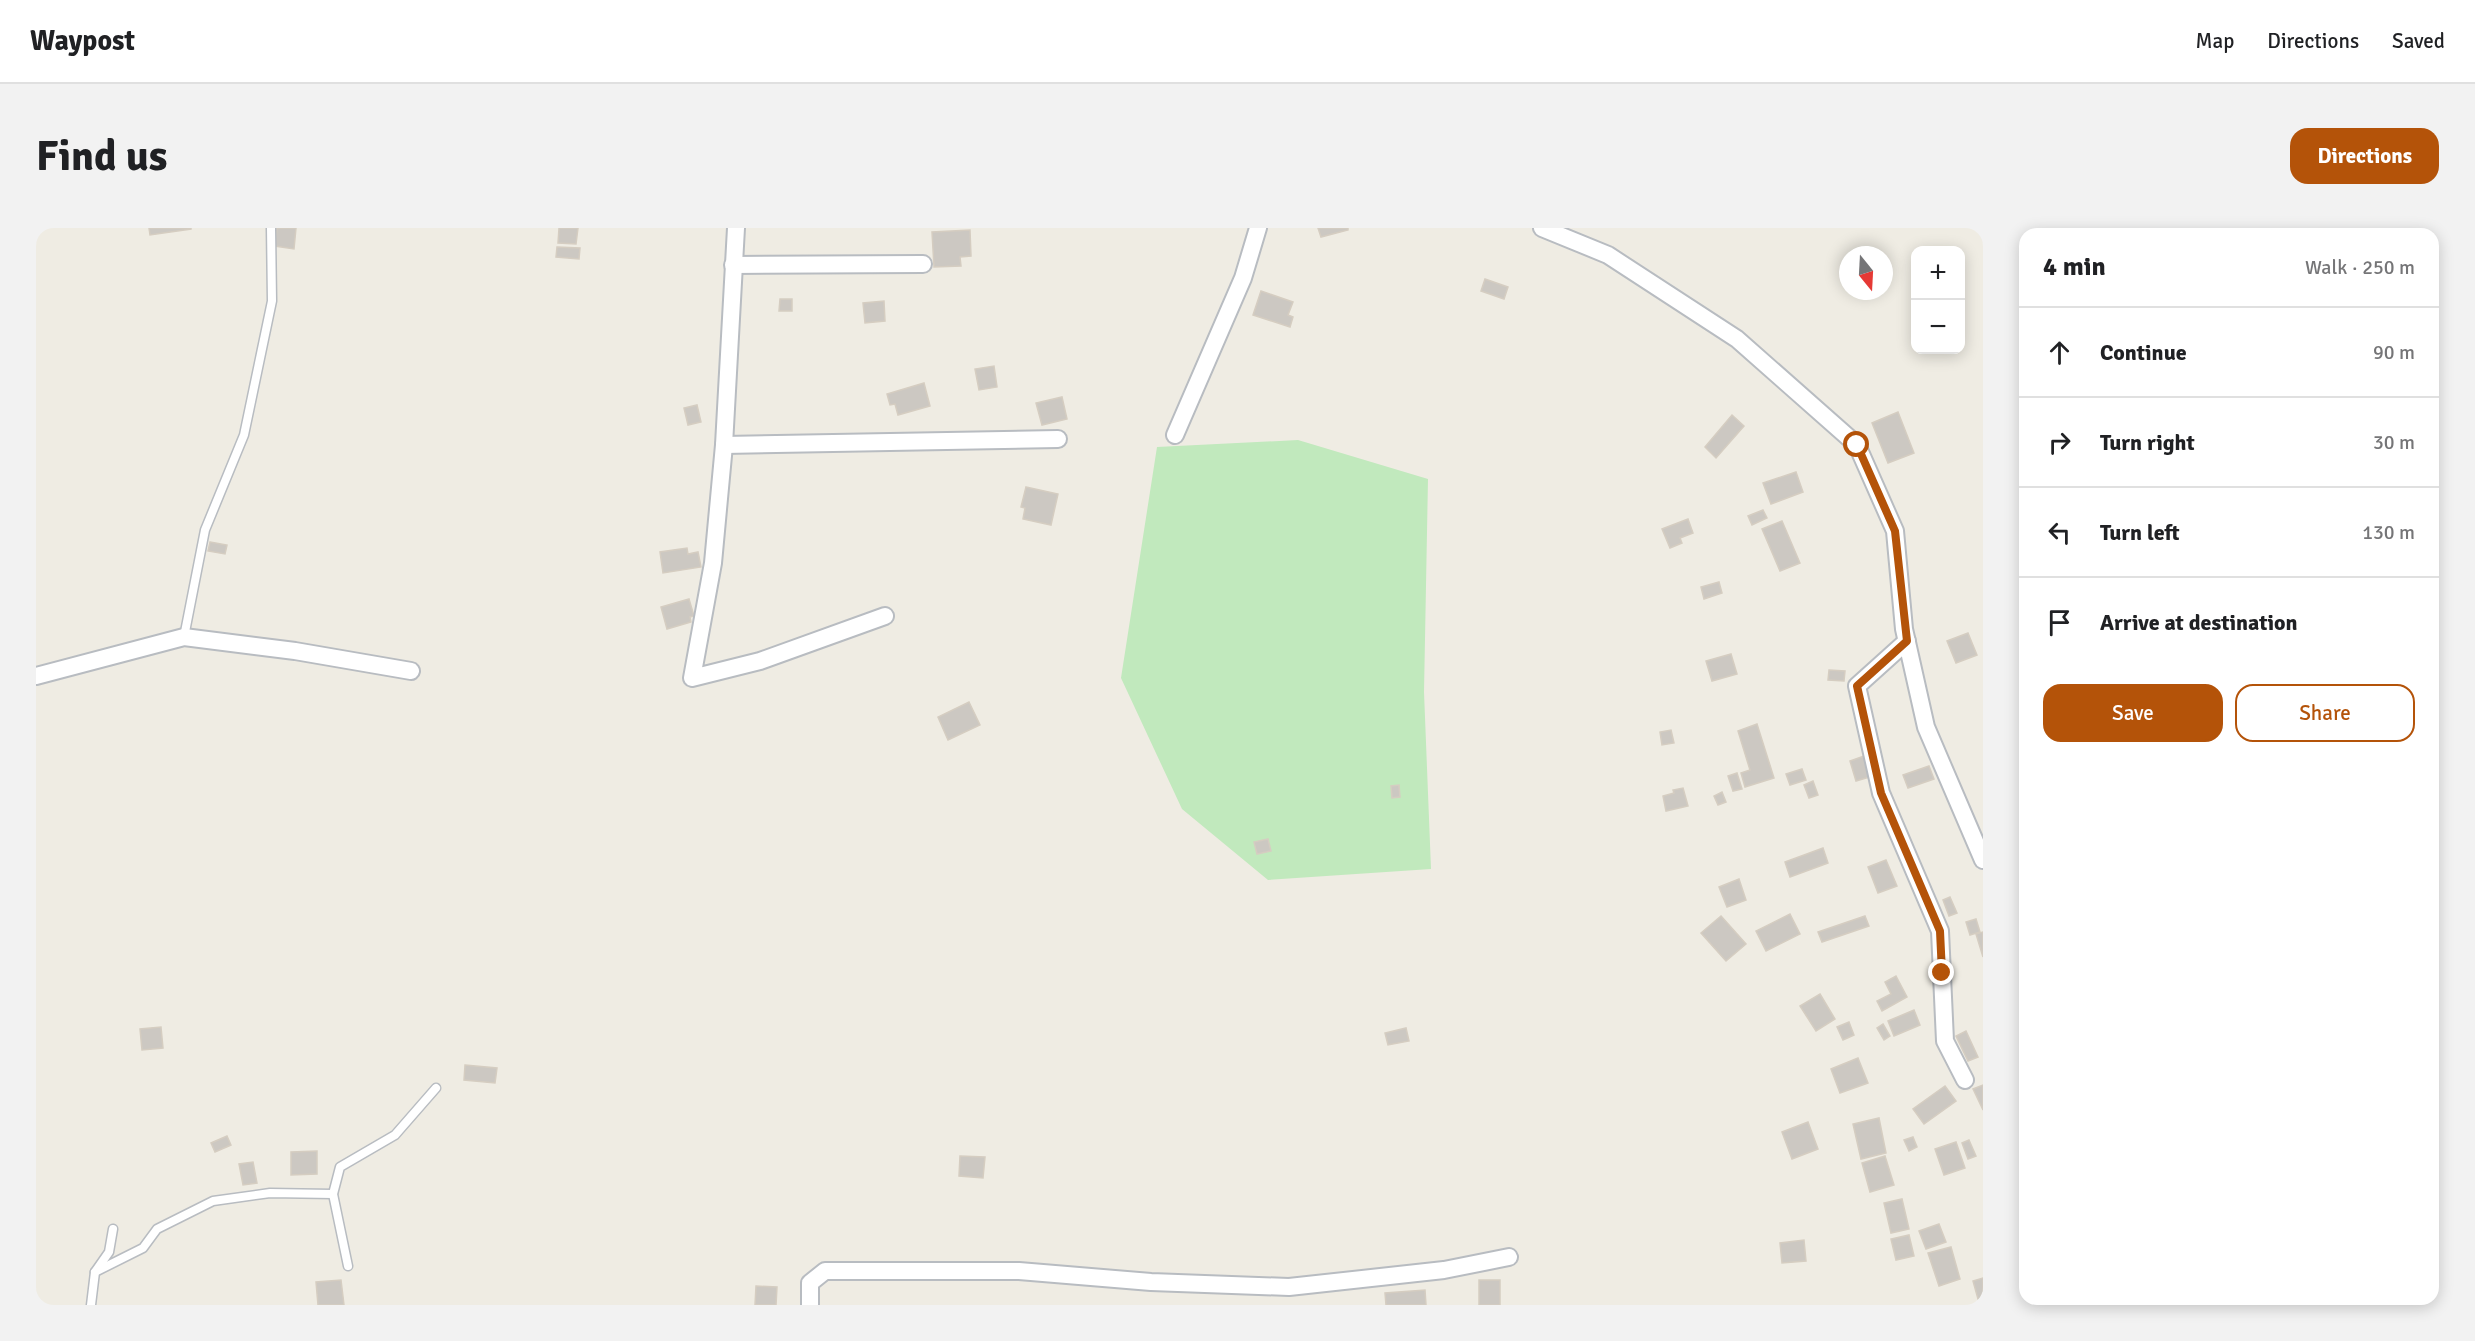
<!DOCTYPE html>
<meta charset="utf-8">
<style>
body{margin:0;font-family:Signika,sans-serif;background:#f2f2f2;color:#202124}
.controls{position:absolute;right:18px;top:18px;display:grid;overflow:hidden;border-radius:12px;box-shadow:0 3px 15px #0003}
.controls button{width:54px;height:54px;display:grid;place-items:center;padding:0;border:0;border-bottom:2px solid #e0e0e0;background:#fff;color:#202124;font:30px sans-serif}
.compass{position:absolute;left:1803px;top:18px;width:54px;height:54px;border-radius:50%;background:#fff;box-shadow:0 3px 15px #0003;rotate:162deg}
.stop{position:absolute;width:18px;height:18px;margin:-14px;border:4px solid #b45309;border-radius:50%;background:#fff}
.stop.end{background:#b45309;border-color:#fff;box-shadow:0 2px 6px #0008}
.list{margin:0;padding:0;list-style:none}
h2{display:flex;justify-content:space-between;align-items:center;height:78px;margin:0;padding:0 24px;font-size:26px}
h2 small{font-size:20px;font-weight:400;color:#757577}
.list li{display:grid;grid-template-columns:39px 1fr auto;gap:18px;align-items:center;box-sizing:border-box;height:90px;padding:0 24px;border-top:2px solid #e0e0e0}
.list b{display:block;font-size:22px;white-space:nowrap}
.list em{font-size:20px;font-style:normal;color:#757577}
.actions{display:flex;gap:12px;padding:18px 24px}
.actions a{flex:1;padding:14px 0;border:2px solid #b45309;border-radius:18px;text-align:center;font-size:21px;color:#b45309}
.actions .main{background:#b45309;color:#fff}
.icon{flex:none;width:33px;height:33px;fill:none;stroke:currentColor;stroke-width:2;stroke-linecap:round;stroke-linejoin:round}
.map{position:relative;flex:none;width:1947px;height:1077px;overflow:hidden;border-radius:18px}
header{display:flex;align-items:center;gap:36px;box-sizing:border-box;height:84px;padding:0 30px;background:#fff;border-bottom:2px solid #e0e0e0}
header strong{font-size:28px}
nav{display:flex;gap:33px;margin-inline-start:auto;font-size:21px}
.intro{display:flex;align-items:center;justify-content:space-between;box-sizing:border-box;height:144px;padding:0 36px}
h1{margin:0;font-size:42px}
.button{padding:15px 27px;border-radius:18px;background:#b45309;color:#fff;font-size:21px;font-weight:700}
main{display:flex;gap:36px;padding:0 36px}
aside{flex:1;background:#fff;border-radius:18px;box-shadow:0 3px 15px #0003}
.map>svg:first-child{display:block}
.green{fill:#c1e9bd}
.building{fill:#ccc8c2;stroke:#d5cdc1;stroke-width:1.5}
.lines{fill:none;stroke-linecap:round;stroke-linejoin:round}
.service-casing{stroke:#b8bcc1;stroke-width:11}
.minor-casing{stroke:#b8bcc1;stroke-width:20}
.service{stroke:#fff;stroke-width:8}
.minor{stroke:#fff;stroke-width:16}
.route{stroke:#b45309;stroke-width:8}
</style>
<header>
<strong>Waypost</strong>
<nav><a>Map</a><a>Directions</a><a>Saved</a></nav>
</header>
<div class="intro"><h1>Find us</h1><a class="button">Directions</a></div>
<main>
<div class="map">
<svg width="1947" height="1077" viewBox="0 0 1947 1077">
<rect width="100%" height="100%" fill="#efece3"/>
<!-- green -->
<path class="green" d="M1262,212L1392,251L1388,464L1395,641L1232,652L1146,581L1085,450L1121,219Z"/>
<!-- building -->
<g class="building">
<path d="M113,0H155V1L114,7Z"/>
<path d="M241,0H260L258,21L239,18Z"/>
<path d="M523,0H542L540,16L522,15Z"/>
<path d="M1282,0H1312V2L1285,9Z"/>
<path d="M934,2L935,28L924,29L925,38L898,39L896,4Z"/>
<path d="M521,19L544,20L543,31L520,29Z"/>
<path d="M1449,51L1472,59L1468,71L1445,63Z"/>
<path d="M1225,63L1257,74L1252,87L1257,89L1254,99L1217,87Z"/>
<path d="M744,71H756V83H743Z"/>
<path d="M848,73L849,93L829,95L827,75Z"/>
<path d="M958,138L961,159L943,162L939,141Z"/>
<path d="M888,155L894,178L862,187L859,176L854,177L851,166Z"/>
<path d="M1026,169L1031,191L1006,197L1000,175Z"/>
<path d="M661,177L665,194L652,197L648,180Z"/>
<path d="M1862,184L1878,225L1852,235L1836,195Z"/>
<path d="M1696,187L1708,198L1680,230L1669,219Z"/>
<path d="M1760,244L1767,264L1735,276L1727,255Z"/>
<path d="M990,259L1022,266L1015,297L987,291L989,280L985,279Z"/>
<path d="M1727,282L1731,290L1716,297L1712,288Z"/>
<path d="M1652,291L1657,305L1644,310L1646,315L1634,320L1626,301Z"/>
<path d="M1746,293L1764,335L1744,343L1726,301Z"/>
<path d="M174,314L191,317L189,326L172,323Z"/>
<path d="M651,320L652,326L662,324L665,339L627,345L624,324Z"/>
<path d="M1683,354L1686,365L1668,371L1665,359Z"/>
<path d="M653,371L658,388L654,389L655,394L631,401L625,379Z"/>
<path d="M1932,405L1941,427L1920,435L1911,413Z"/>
<path d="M1695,426L1701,446L1676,453L1670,433Z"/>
<path d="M1793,442L1809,443L1808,453L1792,452Z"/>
<path d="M933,474L944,497L912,512L902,489Z"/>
<path d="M1721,496L1738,550L1709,559L1705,545L1714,542L1702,503Z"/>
<path d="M1635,502L1638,515L1626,517L1624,504Z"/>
<path d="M1831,527L1837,548L1820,553L1814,533Z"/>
<path d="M1893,538L1898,551L1872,560L1867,547Z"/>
<path d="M1766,541L1770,552L1754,557L1750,546Z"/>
<path d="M1701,545L1706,561L1697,563L1692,548Z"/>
<path d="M1777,553L1782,567L1773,570L1768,557Z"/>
<path d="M1363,557L1364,569L1356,570L1355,558Z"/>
<path d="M1647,560L1652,578L1630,583L1627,568L1638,565L1637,562Z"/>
<path d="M1686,564L1690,574L1682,577L1678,568Z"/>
<path d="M1232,611L1235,623L1221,626L1218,614Z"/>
<path d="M1787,620L1792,635L1754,649L1749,634Z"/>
<path d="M1850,632L1861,658L1842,665L1832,639Z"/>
<path d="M1703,651L1710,672L1691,679L1683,659Z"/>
<path d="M1914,669L1921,685L1913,688L1907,672Z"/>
<path d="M1754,686L1764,706L1730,723L1720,703Z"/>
<path d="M1685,688L1710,716L1690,733L1665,705Z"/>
<path d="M1829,688L1833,698L1786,714L1782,704Z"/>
<path d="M1940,691L1944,704L1934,707L1930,694Z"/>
<path d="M1947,704V729L1940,706Z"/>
<path d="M1860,748L1871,769L1846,783L1841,773L1855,766L1849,754Z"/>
<path d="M1784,766L1799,791L1780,803L1764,778Z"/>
<path d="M1878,782L1884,797L1858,808L1852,793Z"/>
<path d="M1813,794L1818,807L1807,812L1801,799Z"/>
<path d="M1847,796L1854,808L1848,812L1841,800Z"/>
<path d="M125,799L127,820L106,822L104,801Z"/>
<path d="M1370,800L1373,813L1352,817L1349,805Z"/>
<path d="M1930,803L1942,829L1932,833L1920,808Z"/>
<path d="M1822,830L1832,855L1804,865L1795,841Z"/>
<path d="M429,837L461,840L459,855L428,852Z"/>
<path d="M1947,857V882L1937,861Z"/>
<path d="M1909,858L1920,873L1888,896L1877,881Z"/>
<path d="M1843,890L1850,925L1825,931L1817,896Z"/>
<path d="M1772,894L1782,921L1756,931L1746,904Z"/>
<path d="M191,908L195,917L179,924L175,915Z"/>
<path d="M1877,909L1881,919L1873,923L1868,912Z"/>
<path d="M1933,912L1940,928L1932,931L1926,915Z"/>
<path d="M1920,914L1929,940L1908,947L1899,921Z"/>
<path d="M281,923V946L255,947V924Z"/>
<path d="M924,928L949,929L947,950L923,948Z"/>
<path d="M1849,928L1858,957L1834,964L1826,935Z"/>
<path d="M217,934L221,955L207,957L203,936Z"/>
<path d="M1866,971L1873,1001L1855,1005L1848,975Z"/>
<path d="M1903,996L1910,1014L1890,1021L1883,1003Z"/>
<path d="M1873,1007L1878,1028L1860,1032L1855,1011Z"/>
<path d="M1768,1012L1770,1033L1746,1035L1744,1015Z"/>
<path d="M1915,1019L1924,1051L1903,1058L1892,1025Z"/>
<path d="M1947,1050V1069L1942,1071L1937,1053Z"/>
<path d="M305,1052L308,1077H282L280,1054Z"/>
<rect x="1443" y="1052" width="21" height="25"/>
<path d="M720,1058L741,1059L740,1077H719Z"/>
<path d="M1389,1062L1390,1077H1350L1349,1065Z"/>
</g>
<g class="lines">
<!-- service casing -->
<g class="service-casing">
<g id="service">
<path d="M148,409L169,302L208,207L236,73L235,0"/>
<path d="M312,1038L297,966L304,939L359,907L400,860"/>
<path d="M59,1044L107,1020L121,1001L177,973L234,965L297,966"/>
<path d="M55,1077L59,1044L73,1024L77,1001"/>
</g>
</g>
<!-- minor casing -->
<g class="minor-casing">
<g id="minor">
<path d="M700,0L688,217L677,335L656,450L724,433L849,388"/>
<path d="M1506,0L1572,27L1701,111L1821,217L1859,303L1868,401L1890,499L1947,632"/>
<path d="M697,37L887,36"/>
<path d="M1139,207L1207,50L1222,0"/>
<path d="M688,217L1022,211"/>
<path d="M1871,413L1821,458L1845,565L1904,703L1909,813L1929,852"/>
<path d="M0,448L148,409L259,423L375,443"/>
<path d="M774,1077V1055L789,1043H983L1115,1054L1253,1059L1408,1042L1473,1029"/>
</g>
</g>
<!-- service -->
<use href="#service" class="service"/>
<!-- minor -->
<use href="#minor" class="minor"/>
</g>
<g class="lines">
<!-- route -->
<path class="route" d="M1821,217L1859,303L1871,413L1821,458L1845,565L1904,703L1906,745"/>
</g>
</svg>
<div class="controls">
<button>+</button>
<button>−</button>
</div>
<svg class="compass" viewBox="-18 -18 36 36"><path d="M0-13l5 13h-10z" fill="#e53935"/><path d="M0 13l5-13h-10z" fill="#757577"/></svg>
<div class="stop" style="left:1821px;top:217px"></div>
<div class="stop end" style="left:1906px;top:745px"></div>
</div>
<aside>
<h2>4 min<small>Walk · 250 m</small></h2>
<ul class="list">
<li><svg class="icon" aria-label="ahead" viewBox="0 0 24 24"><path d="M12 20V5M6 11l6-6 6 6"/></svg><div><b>Continue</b></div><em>90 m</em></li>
<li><svg class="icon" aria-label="right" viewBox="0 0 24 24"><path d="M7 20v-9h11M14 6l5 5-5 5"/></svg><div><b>Turn right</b></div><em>30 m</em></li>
<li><svg class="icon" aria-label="left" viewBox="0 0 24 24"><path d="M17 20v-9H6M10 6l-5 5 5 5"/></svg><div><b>Turn left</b></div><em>130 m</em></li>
<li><svg class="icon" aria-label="arrive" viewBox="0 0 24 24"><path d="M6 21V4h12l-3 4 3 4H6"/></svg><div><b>Arrive at destination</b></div></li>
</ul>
<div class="actions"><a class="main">Save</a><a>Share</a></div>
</aside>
</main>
